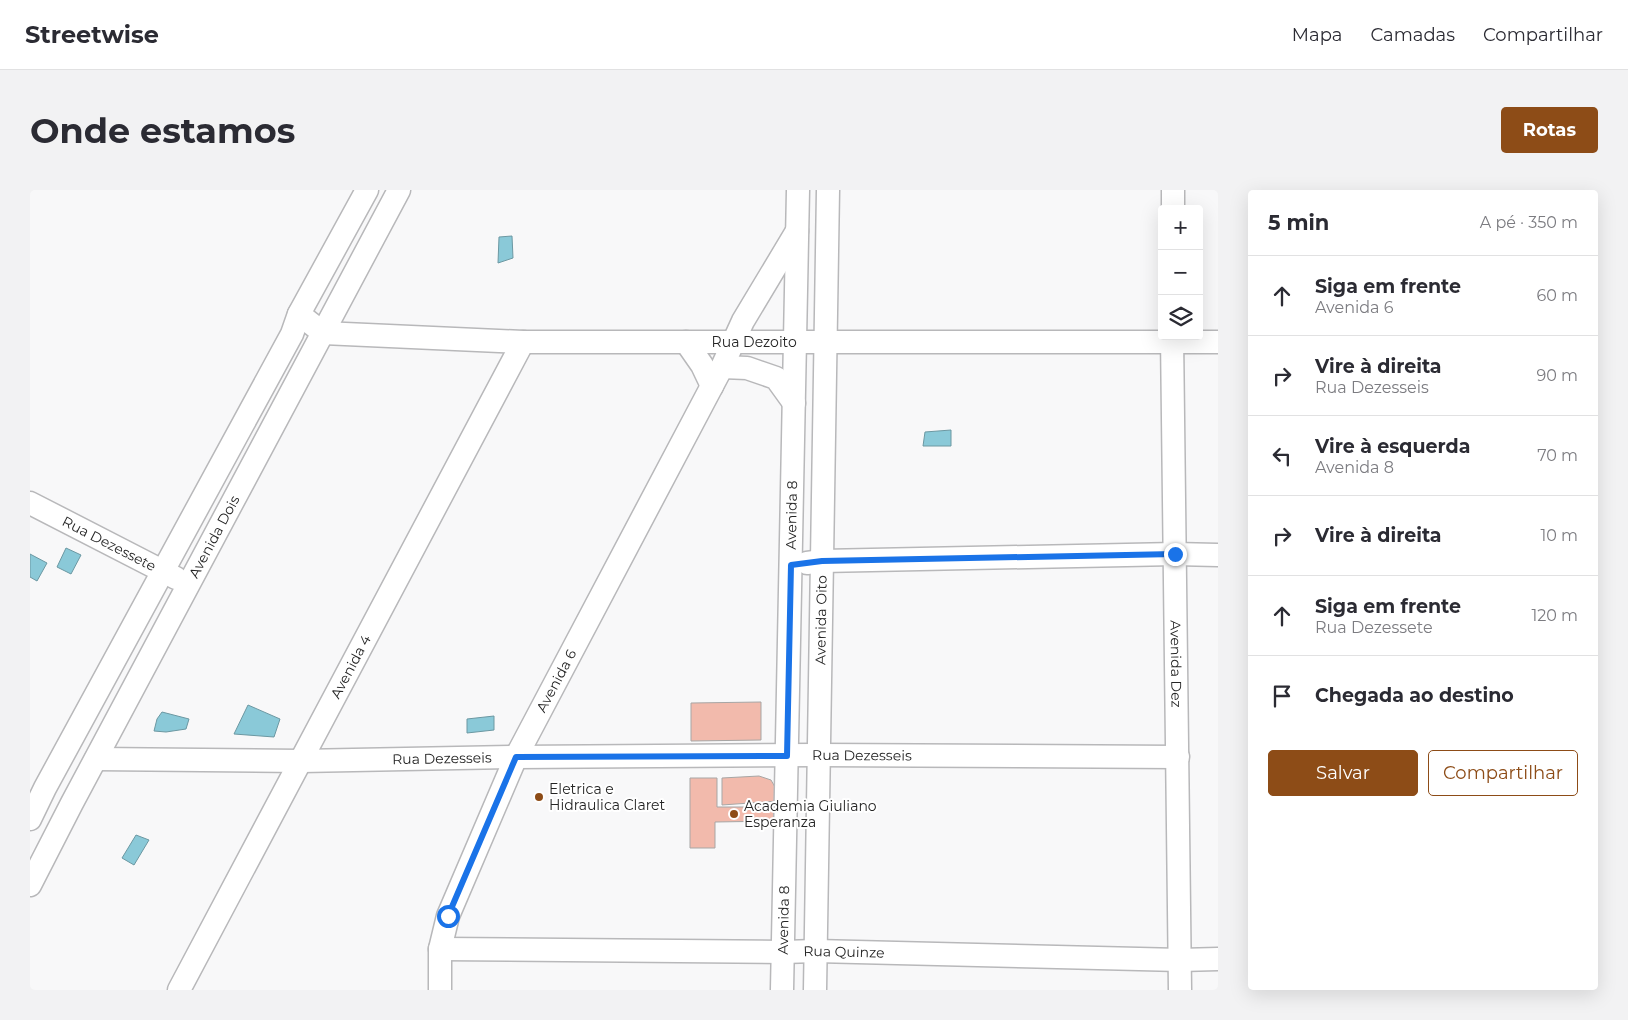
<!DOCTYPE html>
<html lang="pt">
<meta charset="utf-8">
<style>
body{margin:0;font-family:Montserrat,sans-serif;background:#f2f2f3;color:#2b2b33}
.controls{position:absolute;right:15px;top:15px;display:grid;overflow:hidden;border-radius:5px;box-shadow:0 5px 20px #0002}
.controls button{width:45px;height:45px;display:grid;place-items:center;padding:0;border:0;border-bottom:1px solid #e1e1e2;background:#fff;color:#2b2b33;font:25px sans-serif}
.stop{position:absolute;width:15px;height:15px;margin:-11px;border:4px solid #1a73e8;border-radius:50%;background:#fff}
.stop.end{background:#1a73e8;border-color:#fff;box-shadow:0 1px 5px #0008}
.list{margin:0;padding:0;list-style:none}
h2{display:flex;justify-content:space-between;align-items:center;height:65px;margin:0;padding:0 20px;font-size:21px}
h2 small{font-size:16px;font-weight:400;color:#7c7c81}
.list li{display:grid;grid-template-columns:32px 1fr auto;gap:15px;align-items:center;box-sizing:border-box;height:80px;padding:0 20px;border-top:1px solid #e1e1e2}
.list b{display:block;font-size:19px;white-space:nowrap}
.list p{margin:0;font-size:16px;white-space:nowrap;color:#7c7c81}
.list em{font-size:16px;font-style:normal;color:#7c7c81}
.actions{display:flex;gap:10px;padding:15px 20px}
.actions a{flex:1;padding:11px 0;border:1px solid #8d4c17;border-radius:5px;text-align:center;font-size:18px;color:#8d4c17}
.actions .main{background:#8d4c17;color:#fff}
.icon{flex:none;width:28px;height:28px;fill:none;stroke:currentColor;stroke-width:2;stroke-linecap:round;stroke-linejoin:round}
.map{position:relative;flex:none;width:1188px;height:800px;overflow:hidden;border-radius:5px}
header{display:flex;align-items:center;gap:30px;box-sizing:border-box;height:70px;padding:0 25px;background:#fff;border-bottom:1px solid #e1e1e2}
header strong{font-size:24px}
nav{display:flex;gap:28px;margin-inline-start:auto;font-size:18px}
.intro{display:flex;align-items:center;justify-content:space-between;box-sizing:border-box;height:120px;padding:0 30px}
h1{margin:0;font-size:35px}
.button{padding:12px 22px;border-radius:5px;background:#8d4c17;color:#fff;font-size:18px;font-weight:700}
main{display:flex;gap:30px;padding:0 30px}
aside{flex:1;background:#fff;border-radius:5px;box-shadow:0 5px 20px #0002}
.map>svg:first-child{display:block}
.water{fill:#8ac9d8;stroke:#6c98a2}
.building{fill:#f2baac;stroke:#a7a6a5}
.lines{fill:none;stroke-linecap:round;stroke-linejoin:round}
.minor-casing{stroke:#b8b8ba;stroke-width:25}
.minor{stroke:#fff;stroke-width:22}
.route{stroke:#1a73e8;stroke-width:6}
.poi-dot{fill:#8d4c17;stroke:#fff;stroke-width:2}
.labels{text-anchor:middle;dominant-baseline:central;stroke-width:4;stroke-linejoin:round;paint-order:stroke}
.street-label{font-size:14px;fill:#252525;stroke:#fff}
.poi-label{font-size:14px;fill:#252525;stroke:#fff;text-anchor:start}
</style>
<header>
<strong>Streetwise</strong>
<nav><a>Mapa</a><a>Camadas</a><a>Compartilhar</a></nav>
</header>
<div class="intro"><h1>Onde estamos</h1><a class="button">Rotas</a></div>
<main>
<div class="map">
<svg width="1188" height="800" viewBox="0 0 1188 800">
<rect width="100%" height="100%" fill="#f8f8f9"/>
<!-- water -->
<g class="water">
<path d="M482,46L483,68L468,73L469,47Z"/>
<path d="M921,240V256H893L895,242Z"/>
<path d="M36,358L51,365L41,384L27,377Z"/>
<path d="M0,364L17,373L7,391L0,387Z"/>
<path d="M218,515L250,529L244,547L204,544Z"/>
<path d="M132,522L159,529L156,539L136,542L124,541L127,529Z"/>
<path d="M464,526V540L437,543V529Z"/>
<path d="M106,645L119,650L104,675L92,668Z"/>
</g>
<!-- building -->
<g class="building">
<path d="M731,512V550L661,551V513Z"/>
<path d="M729,586L741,590L749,604L748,611L692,615V588Z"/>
<path d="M660,588H687V617H747V631L685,632V658H660Z"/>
</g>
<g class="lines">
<!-- minor casing -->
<g class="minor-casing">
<g id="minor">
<path d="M1143,19V0"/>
<path id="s1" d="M269,124L293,143L493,152H1188"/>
<path id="s2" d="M1142,146L1150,800"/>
<path d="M656,152L672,175L682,196"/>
<path d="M692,177L717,178L746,188L764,213"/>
<path id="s3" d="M0,313L146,388"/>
<path d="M777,373L792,371L1145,364L1188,365"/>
<path id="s4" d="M66,569L271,571L486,567L788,565L1148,567"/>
<path d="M0,629L15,598L262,144L269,124L337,0"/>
<path id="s5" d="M0,695L42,613L369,0"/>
<path id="s6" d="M410,759L753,762L786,761L1150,770L1188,769"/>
<path id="s7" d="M149,800L493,152"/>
<path id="s8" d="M410,800V759L418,726L486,567L692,177L713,131L767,41"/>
<path id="s9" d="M752,800L768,0"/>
<path id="s10" d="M785,800L798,0"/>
</g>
</g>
<!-- minor -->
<use href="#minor" class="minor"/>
</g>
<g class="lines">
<!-- route -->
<path class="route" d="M418,726L486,567L757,566L761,375L792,371L1145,364"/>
</g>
<!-- markers -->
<g class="poi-dot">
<circle cx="509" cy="607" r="5"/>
<circle cx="704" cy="624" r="5"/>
</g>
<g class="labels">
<!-- street labels -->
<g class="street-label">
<text stroke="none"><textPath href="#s1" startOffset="462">Rua Dezoito</textPath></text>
<text stroke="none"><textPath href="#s9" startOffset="475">Avenida 8</textPath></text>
<text stroke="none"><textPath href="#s5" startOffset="394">Avenida Dois</textPath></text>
<text stroke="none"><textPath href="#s3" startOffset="89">Rua Dezessete</textPath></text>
<text stroke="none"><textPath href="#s10" startOffset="370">Avenida Oito</textPath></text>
<text stroke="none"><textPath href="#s2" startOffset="328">Avenida Dez</textPath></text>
<text stroke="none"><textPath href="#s7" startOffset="366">Avenida 4</textPath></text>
<text stroke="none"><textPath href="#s8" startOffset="334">Avenida 6</textPath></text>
<text stroke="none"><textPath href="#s4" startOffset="766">Rua Dezesseis</textPath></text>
<text stroke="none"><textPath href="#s4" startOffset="346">Rua Dezesseis</textPath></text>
<text stroke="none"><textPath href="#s9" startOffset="70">Avenida 8</textPath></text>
<text stroke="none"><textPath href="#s6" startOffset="404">Rua Quinze</textPath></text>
</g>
<!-- poi labels -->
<g class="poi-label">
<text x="519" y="599">Eletrica e<tspan x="519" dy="16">Hidraulica Claret</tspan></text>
<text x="714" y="616">Academia Giuliano<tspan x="714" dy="16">Esperanza</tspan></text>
</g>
</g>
</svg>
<div class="controls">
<button>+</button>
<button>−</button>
<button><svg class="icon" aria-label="layers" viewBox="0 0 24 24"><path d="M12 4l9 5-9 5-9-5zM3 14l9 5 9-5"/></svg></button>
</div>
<div class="stop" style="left:418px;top:726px"></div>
<div class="stop end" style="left:1145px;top:364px"></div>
</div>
<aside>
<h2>5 min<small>A pé · 350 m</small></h2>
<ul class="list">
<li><svg class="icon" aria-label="ahead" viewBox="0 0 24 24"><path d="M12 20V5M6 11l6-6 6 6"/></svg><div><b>Siga em frente</b><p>Avenida 6</p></div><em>60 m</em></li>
<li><svg class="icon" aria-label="right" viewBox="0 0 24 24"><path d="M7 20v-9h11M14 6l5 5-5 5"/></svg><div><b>Vire à direita</b><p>Rua Dezesseis</p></div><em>90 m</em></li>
<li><svg class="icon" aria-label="left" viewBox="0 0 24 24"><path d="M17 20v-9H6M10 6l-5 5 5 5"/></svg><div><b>Vire à esquerda</b><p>Avenida 8</p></div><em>70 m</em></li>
<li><svg class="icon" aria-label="right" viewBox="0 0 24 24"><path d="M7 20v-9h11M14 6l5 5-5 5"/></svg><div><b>Vire à direita</b></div><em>10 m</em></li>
<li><svg class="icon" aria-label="ahead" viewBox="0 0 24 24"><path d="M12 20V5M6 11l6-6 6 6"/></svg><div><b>Siga em frente</b><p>Rua Dezessete</p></div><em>120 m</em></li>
<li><svg class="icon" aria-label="arrive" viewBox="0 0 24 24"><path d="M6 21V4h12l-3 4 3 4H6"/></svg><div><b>Chegada ao destino</b></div></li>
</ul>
<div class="actions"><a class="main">Salvar</a><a>Compartilhar</a></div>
</aside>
</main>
